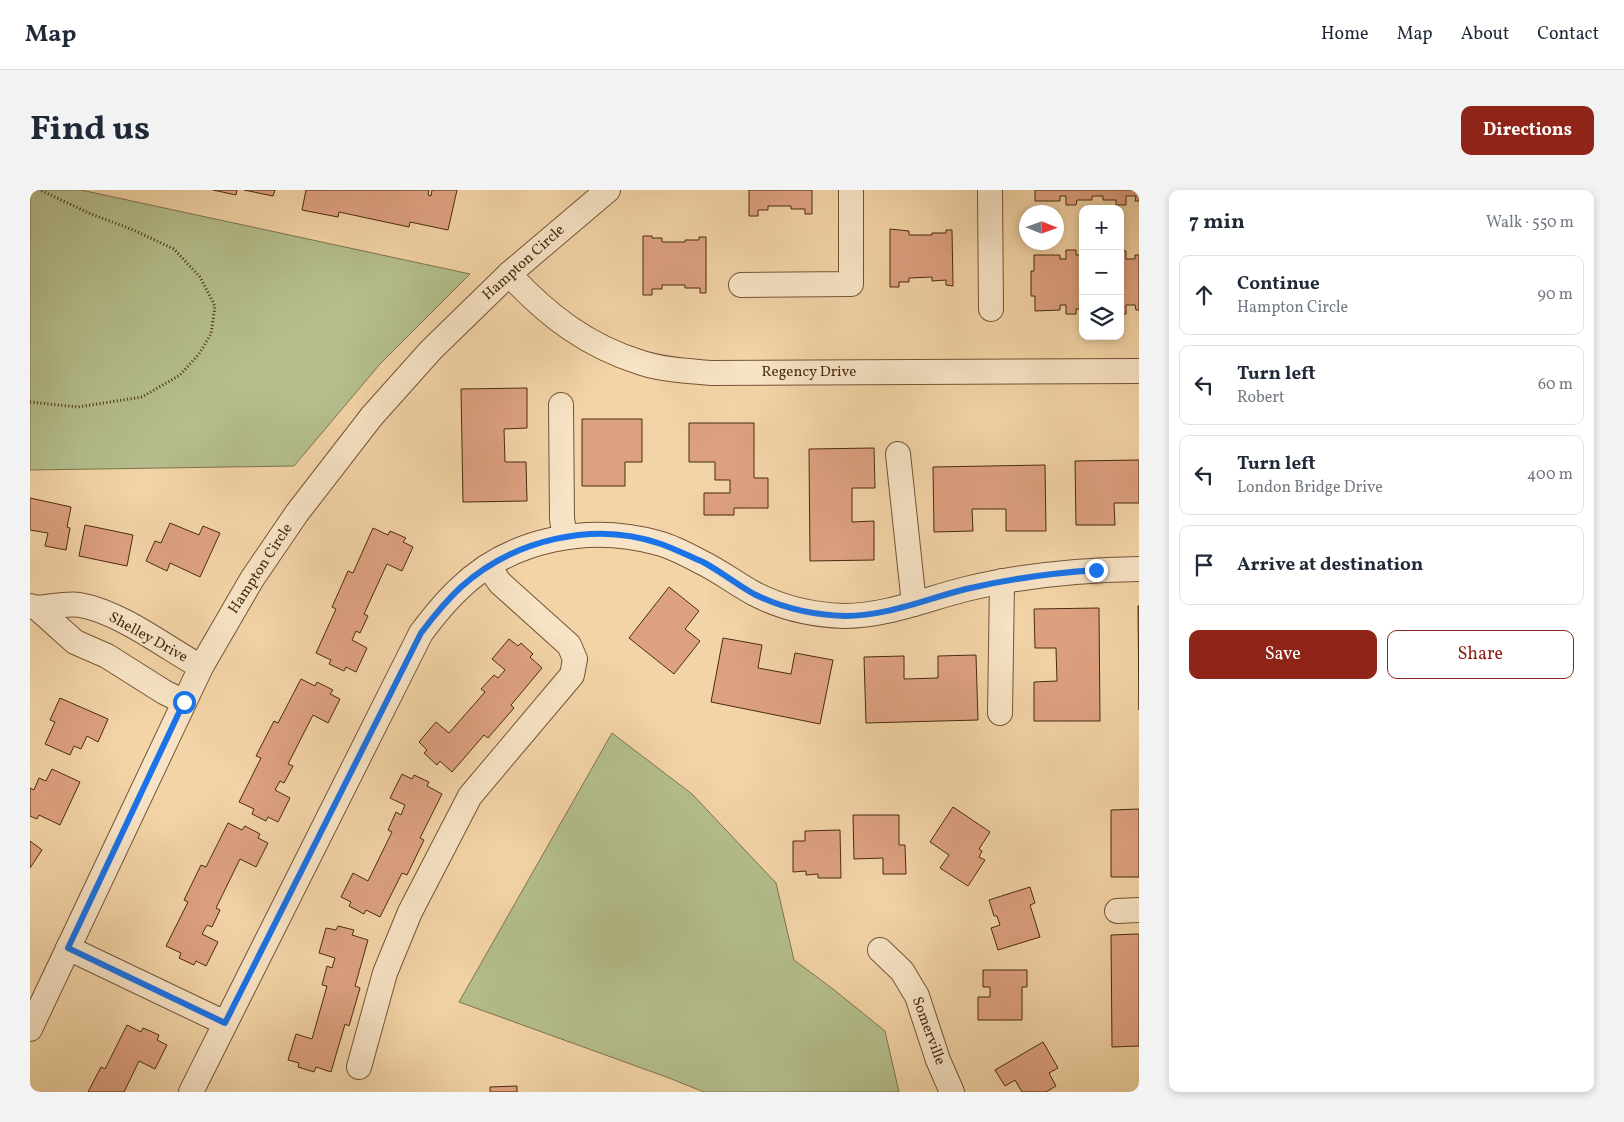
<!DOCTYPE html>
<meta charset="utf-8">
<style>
body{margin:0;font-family:Vollkorn,serif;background:#f2f2f3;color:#1f2937}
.controls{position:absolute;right:15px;top:15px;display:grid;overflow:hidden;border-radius:10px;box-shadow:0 2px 8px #0003}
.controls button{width:45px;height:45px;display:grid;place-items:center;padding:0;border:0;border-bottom:1px solid #e0e1e3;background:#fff;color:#1f2937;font:25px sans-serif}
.compass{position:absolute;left:989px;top:15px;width:45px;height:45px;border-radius:50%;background:#fff;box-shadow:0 2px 8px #0003;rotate:91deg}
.stop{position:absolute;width:15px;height:15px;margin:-11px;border:4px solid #1a73e8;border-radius:50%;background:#fff}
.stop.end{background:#1a73e8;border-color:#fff;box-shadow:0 1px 5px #0008}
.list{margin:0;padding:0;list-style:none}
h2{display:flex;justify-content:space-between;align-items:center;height:65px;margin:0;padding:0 20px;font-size:21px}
h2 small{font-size:16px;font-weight:400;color:#747a83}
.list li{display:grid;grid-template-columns:32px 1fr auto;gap:15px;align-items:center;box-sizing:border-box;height:80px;margin:0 10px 10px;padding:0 10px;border:1px solid #e0e1e3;border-radius:10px}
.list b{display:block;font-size:19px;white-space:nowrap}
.list p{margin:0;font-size:16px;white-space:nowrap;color:#747a83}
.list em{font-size:16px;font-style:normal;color:#747a83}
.actions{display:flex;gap:10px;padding:15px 20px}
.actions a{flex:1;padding:11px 0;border:1px solid #8f2418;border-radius:10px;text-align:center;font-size:18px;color:#8f2418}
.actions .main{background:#8f2418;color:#fff}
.icon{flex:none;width:28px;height:28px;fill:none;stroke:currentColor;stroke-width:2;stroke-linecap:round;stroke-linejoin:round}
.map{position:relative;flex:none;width:1109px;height:902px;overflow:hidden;border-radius:10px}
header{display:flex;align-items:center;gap:30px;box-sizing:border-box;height:70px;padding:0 25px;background:#fff;border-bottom:1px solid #e0e1e3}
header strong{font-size:24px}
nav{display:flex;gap:28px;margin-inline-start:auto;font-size:18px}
.intro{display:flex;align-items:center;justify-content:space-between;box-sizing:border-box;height:120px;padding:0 30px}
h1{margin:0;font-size:35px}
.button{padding:12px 22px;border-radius:10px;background:#8f2418;color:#fff;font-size:18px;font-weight:700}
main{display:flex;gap:30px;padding:0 30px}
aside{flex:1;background:#fff;border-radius:10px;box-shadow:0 2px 8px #0003}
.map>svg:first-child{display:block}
.green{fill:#b4be8c;stroke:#7e744e}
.building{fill:#dea180;stroke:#492b10}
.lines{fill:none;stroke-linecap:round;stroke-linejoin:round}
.minor-casing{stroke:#745536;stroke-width:26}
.path{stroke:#492b10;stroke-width:3;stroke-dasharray:1 2.5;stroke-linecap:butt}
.minor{stroke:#f7e3c5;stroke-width:24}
.route{stroke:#1a73e8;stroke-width:6}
.labels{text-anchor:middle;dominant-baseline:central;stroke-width:4;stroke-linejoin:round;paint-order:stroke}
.street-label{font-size:15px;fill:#492b10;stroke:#f7e3c5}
</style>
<header>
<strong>Map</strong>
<nav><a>Home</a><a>Map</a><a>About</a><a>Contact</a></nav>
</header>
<div class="intro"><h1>Find us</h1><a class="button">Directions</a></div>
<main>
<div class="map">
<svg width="1109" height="902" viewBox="0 0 1109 902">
<rect width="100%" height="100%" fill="#f3d4a6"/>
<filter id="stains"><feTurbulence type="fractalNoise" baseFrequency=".004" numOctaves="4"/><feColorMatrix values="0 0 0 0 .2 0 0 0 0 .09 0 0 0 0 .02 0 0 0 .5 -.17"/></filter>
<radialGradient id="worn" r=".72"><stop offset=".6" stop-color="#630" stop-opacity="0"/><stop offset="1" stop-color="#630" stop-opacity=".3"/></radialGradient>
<!-- green -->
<g class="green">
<path d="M0,0H51L440,84L350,174L264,276L0,280Z"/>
<path d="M582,543L662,604L746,693L764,770L803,799L855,841L869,902H674L639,888L429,812Z"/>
</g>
<!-- building -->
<g class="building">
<path d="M183,0H207L206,5Z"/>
<path d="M214,0H245L243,6Z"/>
<path d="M276,0H399L398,5L401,6L402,0H427L418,40L380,32L379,37L309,22L308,27L272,20Z"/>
<path d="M719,0H782V24H775V19H761V16H738V20H728V26H719Z"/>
<path d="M1005,0H1109V11H1105L1106,6H1096V15H1086V10H1073V6H1062V10H1047L1046,15H1036V6H1030V11H1005Z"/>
<path d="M860,39L879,41V45H902V43H916V40H922L923,96L916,95V90L902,91V87L879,88V92H869V97H860Z"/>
<path d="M613,46H622V48H632V52H655V50H669V47H676V103H670V98H655V95H632V99H622V105H613Z"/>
<path d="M1036,60H1046V65H1053V119H1046V124H1036V115H1030V120L1005,121V106H1001V81H1004V65H1030V69H1036Z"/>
<path d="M1090,61H1096V69H1105V65H1109V120H1106L1105,115H1096V124H1090Z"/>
<path d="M497,198V238L474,239L475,272H496L497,311L433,312L431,199Z"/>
<path d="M552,229H612V272H595V296H552Z"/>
<path d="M659,233H724V288H738V318H704V325H674V303H700V290H685V272H659Z"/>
<path d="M844,258L845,298H822V332L844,331V370L780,371L779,259Z"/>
<path d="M1109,270V313H1084L1085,335H1046L1045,271Z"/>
<path d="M1015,275L1016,341H976V319H942L943,341L904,342L903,277Z"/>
<path d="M0,308L41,317L37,337L40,338L36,360L15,356L18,343L0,340Z"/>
<path d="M140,333L169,345L173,336L190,343L170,387L140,373L137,381L116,371L125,351L131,353Z"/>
<path d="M55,335L103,345L97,376L49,366Z"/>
<path d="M343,338L358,345L360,341L376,348L373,352L383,357L372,381L357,374L334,424L338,426L330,443L326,441L322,450L337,458L326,482L316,477L314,481L299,474L301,470L286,463L306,419L302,417L318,381L323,383Z"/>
<path d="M639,397L669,421L655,439L670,451L644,484L599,448Z"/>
<path d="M1108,416H1109V520Z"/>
<path d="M1069,418L1070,531H1004V492L1027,491L1026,458H1005L1004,419Z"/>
<path d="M693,448L732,455L728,478L761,484L765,463L803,470L790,534L681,512Z"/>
<path d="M479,449L488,456L491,453L503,464L500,467L512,478L481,515L484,518L458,548L454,545L422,582L410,571L407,575L394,563L397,560L389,552L406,532L419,543L455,502L451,499L464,485L468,488L475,480L462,469Z"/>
<path d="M946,465L948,530L836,533L834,467L874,466V489L908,488V466Z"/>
<path d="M271,489L285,496L287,492L303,500L300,504L310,509L298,533L283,525L258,574L263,576L254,593L250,591L245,600L260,608L248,632L238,627L236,631L222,624L224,619L209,612L231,568L226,566L244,531L248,533Z"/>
<path d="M30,508L78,529L68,552L57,546L51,559L44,556L40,565L15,554L25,532L20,530Z"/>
<path d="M22,579L50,592L30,635L9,625L7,629L0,626V598L4,600L9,588L16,591Z"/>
<path d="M372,584L382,589L384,585L399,592L397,596L412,604L390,648L394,650L377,685L372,683L350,727L336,720L334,724L319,716L321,712L311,707L323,683L338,691L362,642L358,640L366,622L371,625L375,615L360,608Z"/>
<path d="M923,617L960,642L949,659L952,661L949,667L955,670L938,696L910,678L919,665L900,652Z"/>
<path d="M1109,619V687H1081V620Z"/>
<path d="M823,625H869V655H875L876,684H853V668L824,669Z"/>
<path d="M198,633L212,640L215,636L230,644L228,648L238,653L226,677L210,669L186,718L190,720L182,737L177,735L172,744L188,752L176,776L166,771L164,775L149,768L151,763L136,756L158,712L154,710L171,675L176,677Z"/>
<path d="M810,640L811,688H788V684L776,685V681L763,682V651H775V641Z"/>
<path d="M0,651L12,660L0,678Z"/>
<path d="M1000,697L1005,713L1000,715L1010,747L968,760L961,738L970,735L967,726H964L959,710Z"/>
<path d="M308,736L324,740L322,745L338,750L325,796L330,798L319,836L315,834L301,882L286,877L284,882L268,877L269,873L258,870L266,844L282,849L297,796L292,795L297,776L302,778L305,768L289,763L296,738L306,740Z"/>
<path d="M1109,744V856L1082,857L1081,745Z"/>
<path d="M953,780H997V797H992V830H948V807H960V797H953Z"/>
<path d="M97,835L111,842L113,838L129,845L127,850L137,855L125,879L109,871L94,902H58L71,877L75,879Z"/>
<path d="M1013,852L1028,878L1019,883L1026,896L1016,902H992L985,890L975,896L965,880Z"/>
<path d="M487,896V902H460V897Z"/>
</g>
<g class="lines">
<!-- minor casing -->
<g class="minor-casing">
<g id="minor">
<path d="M960,0L961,119"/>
<path d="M479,84C518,126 557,156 612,173C634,180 658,181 681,183L1109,181"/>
<path d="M711,95L821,94V0"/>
<path d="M531,215L532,329L535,347"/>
<path d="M868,264L884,414"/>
<path d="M0,416L7,418C20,417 37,413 50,415C90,422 135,457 171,477"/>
<path d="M7,418L45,452L77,466L134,502L154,512"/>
<path d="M970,523L972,391"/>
<path d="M1087,721L1109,720"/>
<path d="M38,758L195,833"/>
<path d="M850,760L872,781L887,806L908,870L922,902"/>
<path d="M0,839L171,477L222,389L267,323L342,226L401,160L479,84L578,0"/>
<path d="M329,877L355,783L380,722L440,606L542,485L545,469L539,455L470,393L458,376"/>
<path d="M161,902L391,443C403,427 415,412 429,399C481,348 560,334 628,353C643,357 658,365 671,372C690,381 706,394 725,404C752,418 783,425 814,426C856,426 896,409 936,399C993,385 1050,380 1109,379"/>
</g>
</g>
<!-- path -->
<path class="path" d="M0,212L48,217L112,207L150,185L169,164L181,144L185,116L170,87L144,59L101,39L61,24L10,0"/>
<!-- minor -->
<use href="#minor" class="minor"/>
</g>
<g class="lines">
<!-- route -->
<path class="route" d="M154,512L38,758L195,833L391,443C403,427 416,411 431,397C483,350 564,330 631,354C645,359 659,366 673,372C690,381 706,394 724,404C752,418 784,425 815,426C857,426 896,409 936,399C979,389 1022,383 1066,380"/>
</g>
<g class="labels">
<!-- street labels -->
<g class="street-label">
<text transform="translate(494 73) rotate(-42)">Hampton Circle</text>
<text x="779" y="182">Regency Drive</text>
<text transform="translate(231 379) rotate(-57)">Hampton Circle</text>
<text transform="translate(118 448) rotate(29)">Shelley Drive</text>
<text transform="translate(898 841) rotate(70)">Somerville</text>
</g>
</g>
<rect width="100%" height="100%" filter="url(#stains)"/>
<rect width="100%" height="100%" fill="url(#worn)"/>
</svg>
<div class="controls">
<button>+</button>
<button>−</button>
<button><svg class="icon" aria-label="layers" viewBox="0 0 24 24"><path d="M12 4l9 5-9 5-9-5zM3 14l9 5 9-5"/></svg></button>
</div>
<svg class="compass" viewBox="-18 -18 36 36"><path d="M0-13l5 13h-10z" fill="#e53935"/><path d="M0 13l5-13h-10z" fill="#747a83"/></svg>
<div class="stop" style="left:154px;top:512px"></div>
<div class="stop end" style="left:1066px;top:380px"></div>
</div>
<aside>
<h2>7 min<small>Walk · 550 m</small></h2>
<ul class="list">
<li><svg class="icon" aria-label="ahead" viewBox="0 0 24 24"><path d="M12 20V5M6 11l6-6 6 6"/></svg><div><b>Continue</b><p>Hampton Circle</p></div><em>90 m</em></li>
<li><svg class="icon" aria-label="left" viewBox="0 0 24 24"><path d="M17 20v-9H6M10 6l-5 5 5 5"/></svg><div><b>Turn left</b><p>Robert</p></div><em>60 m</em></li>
<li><svg class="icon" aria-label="left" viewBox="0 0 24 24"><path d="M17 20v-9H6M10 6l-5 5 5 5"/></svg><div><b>Turn left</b><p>London Bridge Drive</p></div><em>400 m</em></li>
<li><svg class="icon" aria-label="arrive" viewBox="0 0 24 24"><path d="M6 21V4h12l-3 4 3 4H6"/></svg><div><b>Arrive at destination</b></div></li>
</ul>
<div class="actions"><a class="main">Save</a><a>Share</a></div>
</aside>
</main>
